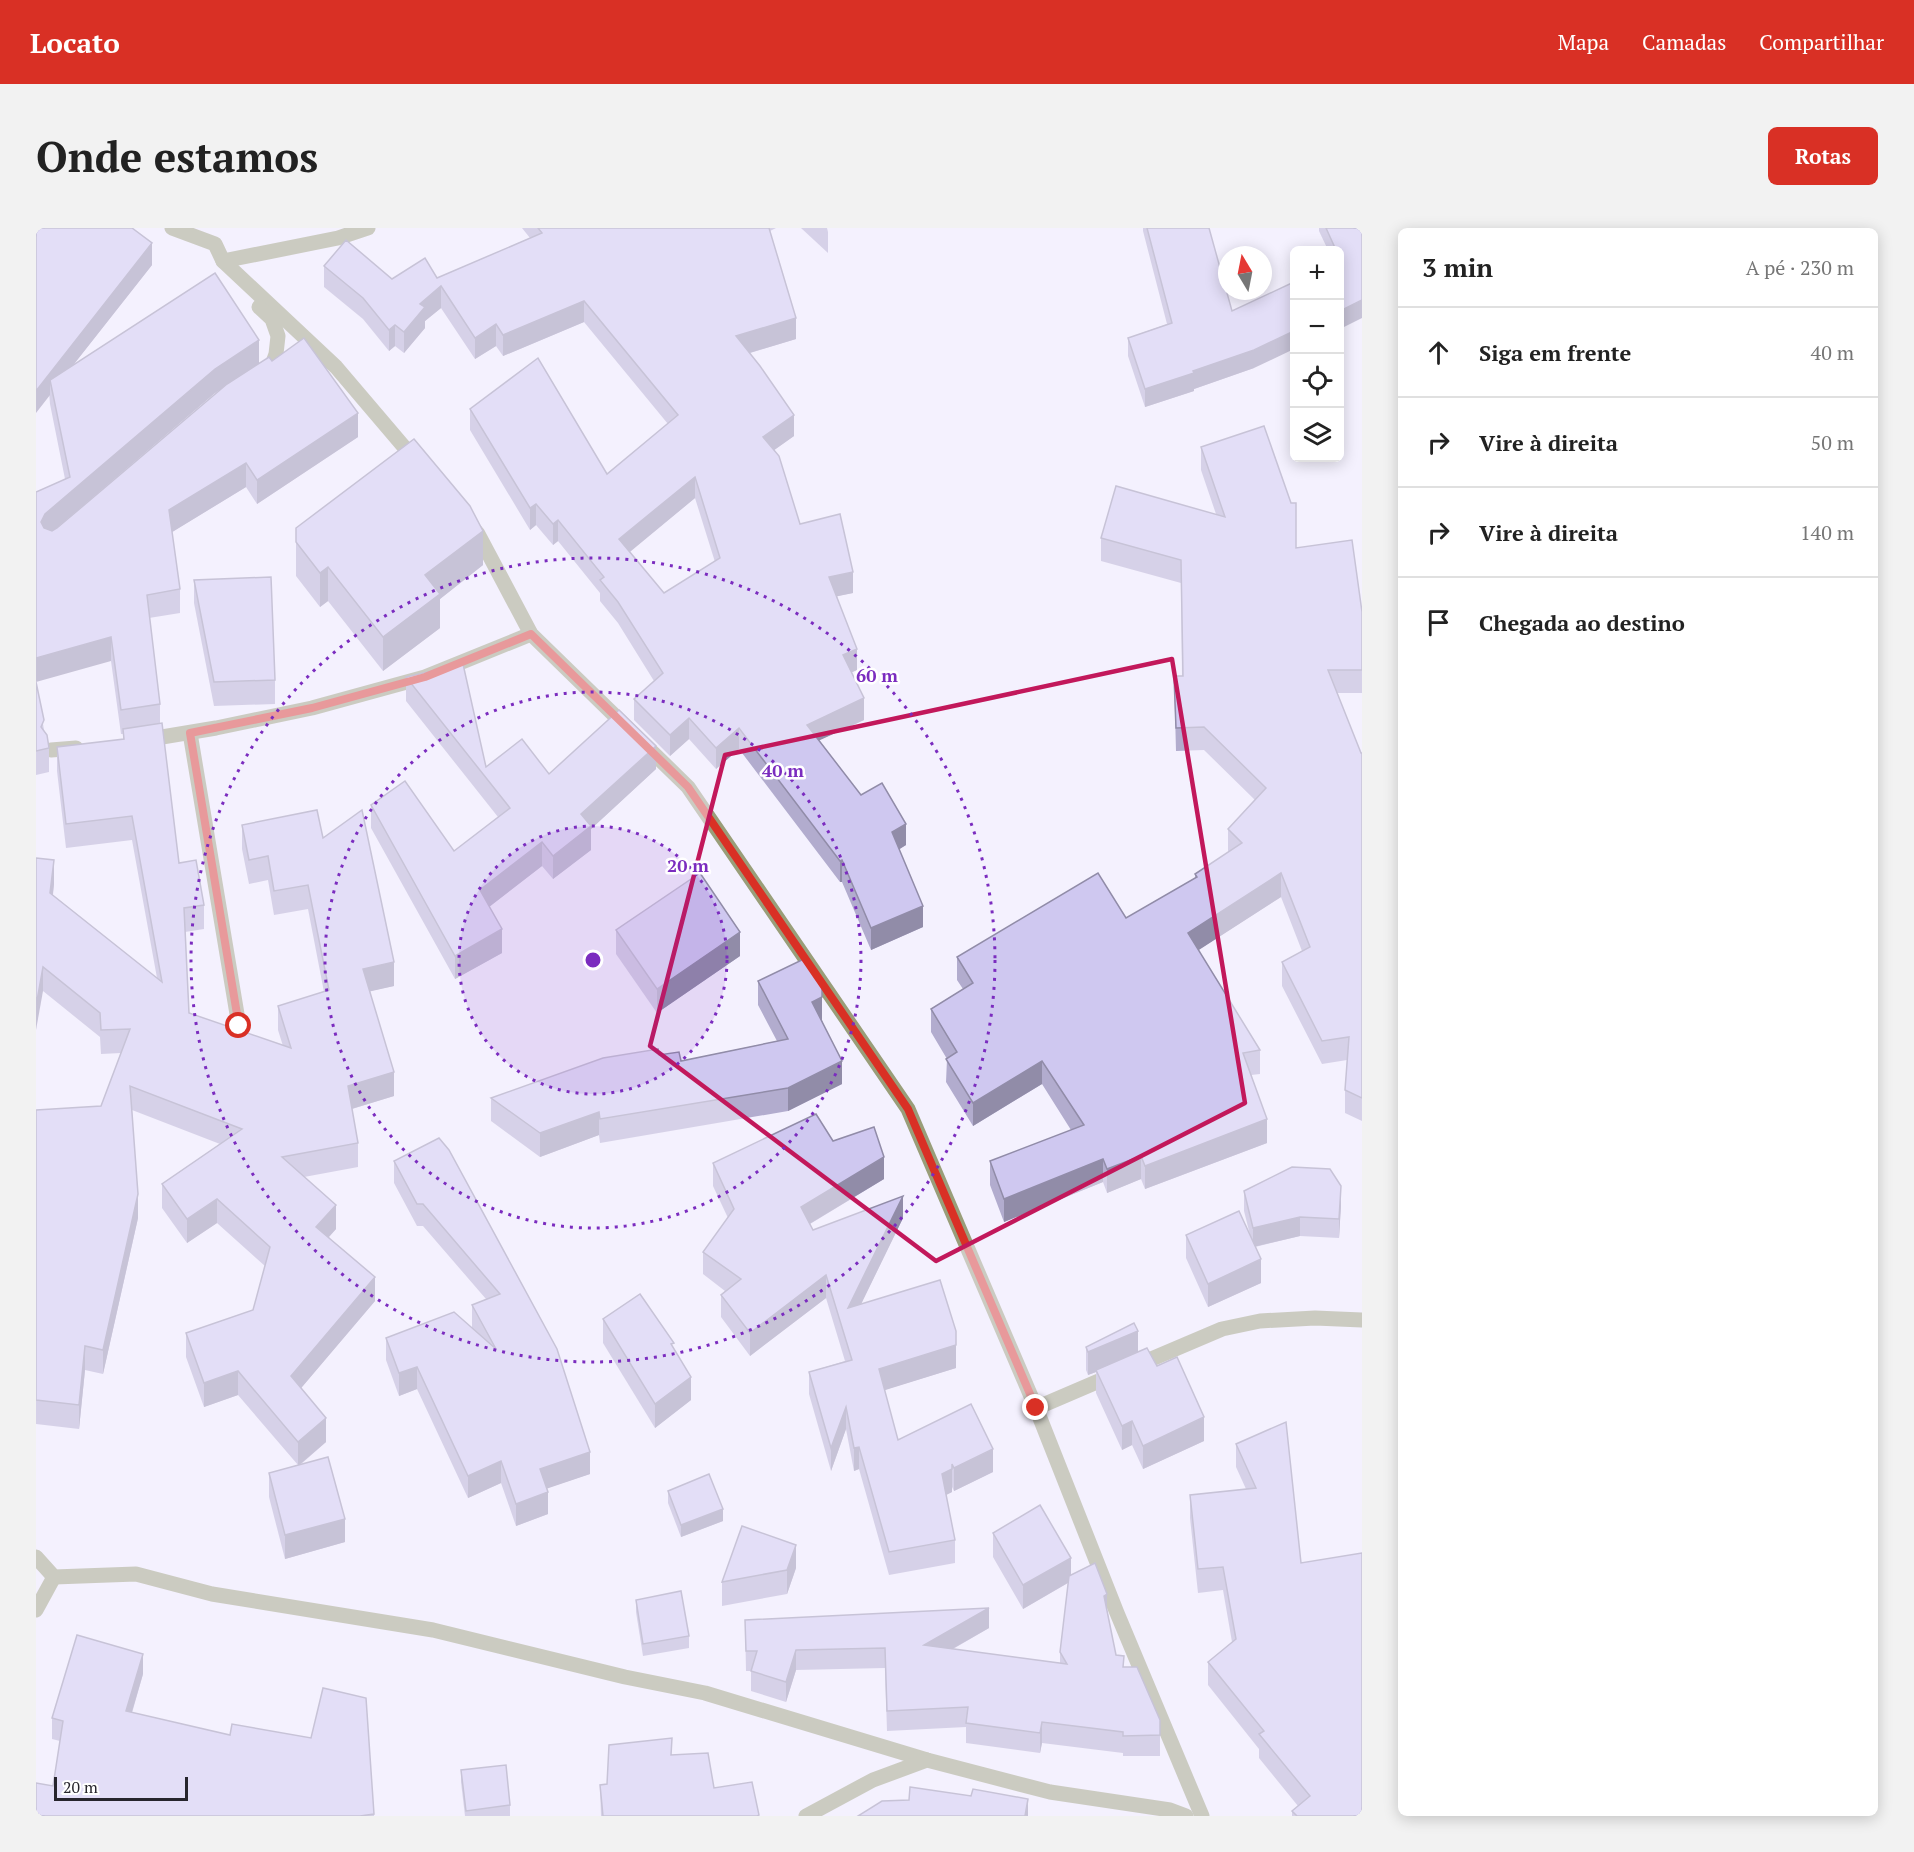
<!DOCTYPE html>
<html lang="pt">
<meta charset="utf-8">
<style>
body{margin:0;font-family:"PT Serif",serif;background:#f2f2f2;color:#222}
.controls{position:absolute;right:18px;top:18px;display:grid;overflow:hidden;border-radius:9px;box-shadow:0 3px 15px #0003}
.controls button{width:54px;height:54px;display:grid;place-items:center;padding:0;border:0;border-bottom:2px solid #e0e0e0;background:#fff;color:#222;font:30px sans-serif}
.compass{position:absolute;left:1182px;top:18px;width:54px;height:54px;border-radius:50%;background:#fff;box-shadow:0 3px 15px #0003;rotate:350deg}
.scale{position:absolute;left:18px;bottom:15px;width:134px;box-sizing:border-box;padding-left:6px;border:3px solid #27252d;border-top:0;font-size:16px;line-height:21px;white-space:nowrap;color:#27252d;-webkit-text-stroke:4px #fff;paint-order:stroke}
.stop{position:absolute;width:18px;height:18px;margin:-14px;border:4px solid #d93025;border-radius:50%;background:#fff}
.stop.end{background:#d93025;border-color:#fff;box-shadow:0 2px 6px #0008}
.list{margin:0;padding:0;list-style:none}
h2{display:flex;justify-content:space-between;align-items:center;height:78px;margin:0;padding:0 24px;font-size:26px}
h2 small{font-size:20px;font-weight:400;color:#767676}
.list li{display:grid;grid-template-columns:39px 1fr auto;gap:18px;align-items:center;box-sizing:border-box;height:90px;padding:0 24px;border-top:2px solid #e0e0e0}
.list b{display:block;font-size:22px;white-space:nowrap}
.list em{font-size:20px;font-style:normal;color:#767676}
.icon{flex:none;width:33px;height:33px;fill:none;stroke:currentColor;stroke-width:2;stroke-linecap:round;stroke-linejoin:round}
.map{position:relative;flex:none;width:1326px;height:1588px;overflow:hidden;border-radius:9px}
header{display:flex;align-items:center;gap:36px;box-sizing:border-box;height:84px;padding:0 30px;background:#d93025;color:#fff}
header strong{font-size:28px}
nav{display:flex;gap:33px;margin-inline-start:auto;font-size:21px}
.intro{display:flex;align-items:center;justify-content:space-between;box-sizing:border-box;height:144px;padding:0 36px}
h1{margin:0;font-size:42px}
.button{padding:15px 27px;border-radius:9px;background:#d93025;color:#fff;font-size:21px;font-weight:700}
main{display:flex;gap:36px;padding:0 36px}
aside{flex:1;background:#fff;border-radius:9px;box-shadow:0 3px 15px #0003}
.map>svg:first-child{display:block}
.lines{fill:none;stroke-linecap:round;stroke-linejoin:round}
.minor{stroke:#999e79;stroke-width:15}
.wall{fill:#b2acce;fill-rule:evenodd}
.shaded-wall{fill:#918ca8}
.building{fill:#cfc8f0;stroke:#918ca8;stroke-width:1.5;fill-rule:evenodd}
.route{stroke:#d93025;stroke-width:8}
.marked{fill:none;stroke:#c2185b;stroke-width:4.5;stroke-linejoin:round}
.ring{fill:none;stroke:#7b2cbf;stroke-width:3;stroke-dasharray:3 6}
.centre{fill:#7b2cbf;stroke:#fff;stroke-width:3}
.ring-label{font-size:18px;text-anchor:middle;font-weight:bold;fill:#7b2cbf;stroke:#fff;stroke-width:5;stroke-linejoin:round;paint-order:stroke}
</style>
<header>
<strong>Locato</strong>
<nav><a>Mapa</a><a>Camadas</a><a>Compartilhar</a></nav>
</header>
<div class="intro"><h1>Onde estamos</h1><a class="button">Rotas</a></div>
<main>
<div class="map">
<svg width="1326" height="1588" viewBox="0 0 1326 1588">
<rect width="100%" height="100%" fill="#f4f1fe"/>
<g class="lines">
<!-- minor -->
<g class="minor">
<path d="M136,0L179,16L187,33L300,139L380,233"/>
<path d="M187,33L302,10L332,0"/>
<path d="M223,79L236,91L242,108L240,126L235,140L227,145"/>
<path d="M436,299L442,306L495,406L652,559L872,881L1000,1180L1081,1385L1166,1588"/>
<path d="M154,505L203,798"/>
<path d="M108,512L180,500L276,480L389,449L495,406"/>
<path d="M15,522L40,520"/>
<path d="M1099,1138L1186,1101L1224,1093L1279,1090L1326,1092"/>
<path d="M1000,1180L1077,1147"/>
<path d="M0,1329L18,1349L100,1346L176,1366L397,1402L589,1449L669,1465L891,1532L1014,1564L1134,1582L1150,1588"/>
<path d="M0,1382L18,1349"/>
<path d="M770,1588L837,1552L891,1532"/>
</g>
</g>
<!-- wall -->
<g class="wall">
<path d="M0,0L116,37L38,136L223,135L236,133L322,209L221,276L210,259L136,304L144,361V385L113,390L124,476V496L143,635L168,677V701L149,704L153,785L247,818L242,802V778L288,764L272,681L238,687L232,652L213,656L206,621V597L287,610L358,758L334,763L358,868L316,881L322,915V939L268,949L300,1001L293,1009L339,1073L265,1160L290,1214L264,1237L309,1314L249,1331L233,1269V1245L262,1237L202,1167L168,1179L150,1129V1105L217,1082L229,1038L181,995L151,1015L126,980V956L184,916L96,882L102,990L67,1146L49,1142L43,1201L0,1196V882L65,878L85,825L65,826L64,809L7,763L0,630L18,656L17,667L121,750L96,612L30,620L21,543V519L87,512V506H85L75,433L0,264L29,251L14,176ZM186,160L21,300L18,302L179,165Z"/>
<path d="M486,0H740L734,3L760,111L714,125L758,208L738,222L764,296L817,365L801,368L821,442L816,444L828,492L783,512L825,567L870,617L863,621L887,699L835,722L806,654H804L703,521L680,541L653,511L634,528L598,492V471L618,453L582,395L564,373V365L522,313L517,317L500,297L494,302L434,202V181L571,246L632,196L548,94L467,128L460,118L439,131L405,80L389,93V100L368,125L359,118L353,123L327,91L288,59V38L356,51L401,50L494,10ZM659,270L679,334L628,365L593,324Z"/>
<path d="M765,0H791L792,4V25Z"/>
<path d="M1107,0H1173L1196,83L1218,140L1158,161V163L1109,179L1092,128V110L1131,96L1107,3Z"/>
<path d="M1283,0H1326L1304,101V22H1292L1283,3Z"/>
<path d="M1165,219L1260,320L1326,384V465H1301L1325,525H1326V893L1309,885V862L1311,832L1286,836L1246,758V734L1266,723L1245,669L1162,722L1224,822V846L1215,847L1231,915L1109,961L1105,951L1071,965L1067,954L968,994L954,957V933L1035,902L1006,856L937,898L910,854L911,831L895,804V781L927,761L921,752V729L1090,690L1159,650V646L1192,625V601L1219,572L1168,522L1140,523L1138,448H1146L1145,355L1065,333V310L1180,286L1165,242Z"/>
<path d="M260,300L447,337L404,371V400L347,443L292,373L284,379L260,348Z"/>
<path d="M158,352L239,452V476L178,478L158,375Z"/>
<path d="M370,449L450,539L513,546L620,541L555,601V622L517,651L506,638L453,679L466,725L419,751L335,600V577L418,623L462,589L370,473Z"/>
<path d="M0,454L8,502L13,520V544L0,547Z"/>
<path d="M580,702L704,728L621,785L580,726Z"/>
<path d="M722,753L786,792L806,856L752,883L564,915L563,907L504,929L455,893V870L623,827L645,833L741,813L722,777Z"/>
<path d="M403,910L554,1246L511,1260L512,1286L480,1298L465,1255L432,1270L381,1161L363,1168L350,1132V1110L436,1100V1077L450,1071L387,998H381L358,955V933Z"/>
<path d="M797,913L848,951L774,996L777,1002L867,990L825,1076L920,1140L848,1162L862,1212L957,1244L918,1263L916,1259V1264L910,1267L919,1312V1335L853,1347L823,1241L818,1243L810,1201L795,1243L773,1166V1144L809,1133L790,1070L714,1128L685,1089V1067L689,1063L667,1046V1024L692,990L677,958V935Z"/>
<path d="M1208,963L1305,977L1303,1010L1264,1008L1219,1019L1225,1055L1172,1079L1150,1030V1007H1214L1208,983Z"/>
<path d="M567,1091L638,1121L655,1172L619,1200L567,1115Z"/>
<path d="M1050,1119L1102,1124L1121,1138L1168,1213L1107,1241L1096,1217L1086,1222L1060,1165V1144L1052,1147L1050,1142Z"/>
<path d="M1200,1216L1265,1335L1326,1588H1256V1583L1262,1578L1223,1530V1521L1172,1457V1434L1196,1414L1187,1362L1162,1365L1154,1290V1267L1210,1261L1200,1239Z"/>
<path d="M632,1263L687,1293L645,1309L632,1275Z"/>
<path d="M957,1305L1035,1347L1071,1381L1080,1427L1124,1492V1528H1087V1525L1006,1515L1004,1525L930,1515V1499L851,1503L849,1440L760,1442L750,1474L715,1463V1443H710L709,1392L953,1400L917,1421L1024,1435V1424L1032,1355L987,1381L957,1329Z"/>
<path d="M760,1340L751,1366L686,1378V1354Z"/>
<path d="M600,1372L653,1408V1420L607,1428L600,1384Z"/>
<path d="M107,1446L96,1485L194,1507L275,1510L330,1470L338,1588H0L17,1558L24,1513L16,1511V1490Z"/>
<path d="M636,1527L678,1560L723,1588H565L564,1557L571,1556Z"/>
<path d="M425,1542L474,1577V1588H429L425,1554Z"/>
</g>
<!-- shaded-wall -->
<g class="shaded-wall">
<path d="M116,15V37L16,164L14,152V167L0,185V163Z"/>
<path d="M405,58V80L389,93V100L368,125V104L384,76Z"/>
<path d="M1326,72V90L1304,101V83Z"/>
<path d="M548,73V94L467,128V107Z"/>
<path d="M760,90V111L700,129V108Z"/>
<path d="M460,96V118L439,131V110Z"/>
<path d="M359,97V118L353,123V102Z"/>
<path d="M1258,103V121L1218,140L1158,161V163L1109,179V161Z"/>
<path d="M223,112V136L179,165L9,310L5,294L9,286L179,141Z"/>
<path d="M322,185V209L221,276V252Z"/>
<path d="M758,187V208L727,230V209Z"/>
<path d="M210,235V259L133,306V282Z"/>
<path d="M659,249V270L583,333V311Z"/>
<path d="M500,276V297L494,302V280Z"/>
<path d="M522,292V313L517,317V296Z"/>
<path d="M447,303V337L404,371V400L347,443V409L389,347Z"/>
<path d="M292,339V373L284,379V345Z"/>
<path d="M817,344V365L793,370V349Z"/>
<path d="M75,409V433L0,454V430Z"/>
<path d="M821,421V442L807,448V427Z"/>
<path d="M828,470V492L771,518V497Z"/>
<path d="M653,490V511L634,528V507Z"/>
<path d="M703,500V521L680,541V520Z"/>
<path d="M620,518V541L555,601V622L517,651V628L545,586Z"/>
<path d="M870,596V617L856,626V604Z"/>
<path d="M506,614V638L444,686V662Z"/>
<path d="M18,632V656L14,689V665Z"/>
<path d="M806,632V654H804V633Z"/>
<path d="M1245,645V669L1152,729V705Z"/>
<path d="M887,678V699L835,722V700Z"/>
<path d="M466,701V725L419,751V728Z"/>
<path d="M704,704V728L621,785V761Z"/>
<path d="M358,734V758L327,765V741Z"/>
<path d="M7,739V763L0,802V778Z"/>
<path d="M786,769V792L776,797V774Z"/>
<path d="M806,833V856L752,883V860Z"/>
<path d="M1006,833V856L937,898V875Z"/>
<path d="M358,844V868L312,882V858Z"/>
<path d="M563,884V907L504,929V905Z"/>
<path d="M1231,891V915L1109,961V938Z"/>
<path d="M1105,928V951L1071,965V941Z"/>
<path d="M848,929V951L765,1001V979Z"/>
<path d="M1067,931V954L968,994V971Z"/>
<path d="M1305,958V977L1303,1010V991Z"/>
<path d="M102,966V990L67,1146V1122Z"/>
<path d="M867,968V990L812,1103V1080Z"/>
<path d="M181,971V995L151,1015V991Z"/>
<path d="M300,977V1001L280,1023V999Z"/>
<path d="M1264,989V1008L1217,1019V1000Z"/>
<path d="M1225,1031V1055L1172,1079V1056Z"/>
<path d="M790,1047V1070L714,1128V1105Z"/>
<path d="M339,1049V1073L255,1172V1148Z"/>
<path d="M1102,1103V1126L1060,1142V1144L1052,1147V1124Z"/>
<path d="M920,1117V1140L843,1164V1141Z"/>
<path d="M49,1118V1142L43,1201V1177Z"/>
<path d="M381,1139V1161L363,1168V1145Z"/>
<path d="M202,1143V1167L168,1179V1155Z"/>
<path d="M655,1149V1172L619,1200V1176Z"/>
<path d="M810,1179V1201L795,1243V1220Z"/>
<path d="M1168,1189V1213L1107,1241V1218Z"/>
<path d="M290,1190V1214L262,1238V1214Z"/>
<path d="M1096,1193V1217L1086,1222V1198Z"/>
<path d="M823,1219V1241L818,1243V1220Z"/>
<path d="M957,1221V1244L918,1263V1240Z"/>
<path d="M554,1224V1246L504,1263V1241Z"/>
<path d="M465,1233V1255L432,1270V1248Z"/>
<path d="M916,1241V1264L906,1269V1246Z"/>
<path d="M512,1264V1286L480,1298V1276Z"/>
<path d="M687,1281V1293L645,1309V1297Z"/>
<path d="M309,1291V1314L249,1331V1307Z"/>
<path d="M760,1317V1340L751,1366V1342Z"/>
<path d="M1035,1330V1353L987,1381V1357Z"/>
<path d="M1071,1366V1386L1068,1368Z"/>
<path d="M953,1380V1400L888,1437V1417Z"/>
<path d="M760,1422V1442L750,1474V1454Z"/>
<path d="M107,1426V1446L90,1504V1483Z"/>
<path d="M1006,1494V1515L1004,1525V1505Z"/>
<path d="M992,1571V1588H989Z"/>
</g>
<!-- building -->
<g class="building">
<path d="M0,0H96L116,15L0,163Z"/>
<path d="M502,0H733L760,90L700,108L724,138L758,187L727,209L743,228L764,296L804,286L817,344L793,349L821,421L807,427L828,470L771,497L825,567L846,555L870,596L856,604L887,678L835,700L806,632L804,633L703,500L680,520L653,490L634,507L598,471L627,445L582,374L564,352L568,349L522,292L517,296L500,276L494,280L434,181L502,130L571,246L642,187L548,73L467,107L460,96L439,110L405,58L384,76L389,79L368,104L359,97L353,102L327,70L288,38L310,12L356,51L389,30L401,50L506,5ZM659,249L684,330L628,365L583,311Z"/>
<path d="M1111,0H1173L1196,83L1258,54V103L1218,122L1157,143L1158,145L1109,161L1092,110L1136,95Z"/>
<path d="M1290,0H1326V72L1304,83V22H1300Z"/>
<path d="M179,45L223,112L179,141L9,286L5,294L8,300L16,303L21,300L191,156L233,129L236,133L268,110L322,185L221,252L210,235L133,282L144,361L111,367L124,476L85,482L75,409L0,430V264L34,249L14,152Z"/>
<path d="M1228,198L1255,275H1260V320L1316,312L1326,384V442H1292L1325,525H1326V870L1309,862L1313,809L1286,813L1246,734L1274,719L1245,645L1152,705L1224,822L1207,825L1231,891L1109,938L1105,928L1071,941L1067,931L968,971L954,933L1048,897L1006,833L937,875L910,831L921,824L895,781L937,755L921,729L1062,645L1090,690L1161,649L1159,646L1206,615L1192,601L1230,560L1168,499L1140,500L1138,448H1147L1145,332L1065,310L1080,258L1189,289L1165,219Z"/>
<path d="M378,211L434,278L447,303L389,347L404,366L347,409L292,339L284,345L260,314V300Z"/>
<path d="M235,349L239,452L178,454L158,352Z"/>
<path d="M427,436L450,539L486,511L513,546L583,482L620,518L545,586L555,598L517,628L506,614L444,662L466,701L419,728L335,577L369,553L418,623L474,580L370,449Z"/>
<path d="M0,454L8,492L5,499L11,507L13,520L0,523Z"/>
<path d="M126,495L143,635L160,632L168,677L148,680L153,785L255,820L242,778L293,762L272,657L238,663L232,628L213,632L206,597L281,582L287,610L326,582L358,734L327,741L358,844L312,858L322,915L246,929L300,977L280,999L339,1049L255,1148L290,1190L262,1214L202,1143L168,1155L150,1105L217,1082L234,1019L181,971L151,991L126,956L206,901L94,858L102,966L67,1122L49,1118L43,1177L0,1172V882L65,878L94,801L65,802L64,785L7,739L0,778V630L18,632L14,665L126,754L96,588L30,596L21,519L88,511L87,501Z"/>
<path d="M664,645L704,704L621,761L580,702Z"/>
<path d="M772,729L786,754V769L776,774L806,833L752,860L564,891L563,884L504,905L455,870L567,830L622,821L623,827L643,824L645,833L752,811L722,753Z"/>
<path d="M780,886L797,913L838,899L848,929L765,979L777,1002L867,968L812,1080L904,1052L920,1103V1117L843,1141L862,1212L935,1176L957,1221L918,1240L916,1236V1241L906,1246L919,1312L853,1324L823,1219L818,1220L810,1179L795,1220L773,1144L816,1132L790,1047L714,1105L685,1067L705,1051L667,1024L698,981L677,935Z"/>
<path d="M403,910L413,922L521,1121L554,1224L504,1241L512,1264L480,1276L465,1233L432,1248L381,1139L363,1145L350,1110L418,1084L460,1121L436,1077L464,1066L387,976H381L358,933Z"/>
<path d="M1256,939L1294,941L1305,958L1303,991L1264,989L1217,1000L1208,963Z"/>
<path d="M1203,983L1225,1031L1172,1056L1150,1007Z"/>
<path d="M604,1066L638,1115L635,1116L655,1149L619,1176L567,1091Z"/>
<path d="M1098,1095L1102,1103L1052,1124L1050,1119Z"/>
<path d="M1111,1120L1121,1138L1141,1129L1168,1189L1107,1218L1096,1193L1086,1198L1060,1142Z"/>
<path d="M1250,1194L1265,1335L1326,1325V1588H1261L1256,1583L1274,1568L1223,1506L1228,1503L1172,1434L1200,1411L1187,1339L1162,1341L1154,1267L1220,1260L1200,1216Z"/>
<path d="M292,1229L309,1291L249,1307L233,1245Z"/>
<path d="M673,1246L687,1281L645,1297L632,1263Z"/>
<path d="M1004,1277L1035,1330L987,1357L957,1305Z"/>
<path d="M706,1298L760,1317L751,1342L686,1354Z"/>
<path d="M1059,1335L1071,1366L1068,1368L1080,1427L1088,1428L1087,1439H1101L1124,1492V1507L1087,1508V1504L1006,1494L1004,1505L930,1495L932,1479L851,1483L849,1420L760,1422L750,1454L715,1443L721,1423H710L709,1392L953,1380L888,1417L1031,1436L1024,1424L1033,1348Z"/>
<path d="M645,1363L653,1408L607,1416L600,1372Z"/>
<path d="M41,1407L107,1426L90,1483L194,1507L196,1496L275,1510L287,1460L330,1470L338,1586L324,1588H0V1555L17,1558L27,1493L16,1490Z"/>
<path d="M636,1510L635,1527L672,1525L678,1560L716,1554L723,1587L721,1588H567L564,1557L571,1556L573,1517Z"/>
<path d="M470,1537L474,1577L430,1583L425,1542Z"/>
<path d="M874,1559L935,1568L937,1561L992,1571L989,1588H822L846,1573L873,1572Z"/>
</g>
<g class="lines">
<!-- route -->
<path class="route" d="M203,798L154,505L276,480L389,449L495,406L652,559L872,881L1000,1180"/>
</g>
<!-- marked area -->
<path d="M0 0H1326V1588H0ZM1136,431L1209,875L900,1033L614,818L689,527Z" fill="#f4f1fe" fill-opacity=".55" fill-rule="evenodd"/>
<path class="marked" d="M1136,431L1209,875L900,1033L614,818L689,527Z"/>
<!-- distance rings -->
<circle cx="557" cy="732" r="134" fill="#7b2cbf" fill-opacity=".12"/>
<g class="ring">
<circle cx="557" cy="732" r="134"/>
<circle cx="557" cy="732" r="268"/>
<circle cx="557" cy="732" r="402"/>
</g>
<circle cx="557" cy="732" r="9" class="centre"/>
<g class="ring-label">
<text x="841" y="454">60 m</text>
<text x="747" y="549">40 m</text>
<text x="652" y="644">20 m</text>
</g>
</svg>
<div class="controls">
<button>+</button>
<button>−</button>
<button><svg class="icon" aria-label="locate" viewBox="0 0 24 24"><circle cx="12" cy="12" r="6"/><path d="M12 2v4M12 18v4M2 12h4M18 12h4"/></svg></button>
<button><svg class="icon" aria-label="layers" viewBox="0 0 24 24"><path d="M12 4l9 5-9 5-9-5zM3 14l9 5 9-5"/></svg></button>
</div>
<svg class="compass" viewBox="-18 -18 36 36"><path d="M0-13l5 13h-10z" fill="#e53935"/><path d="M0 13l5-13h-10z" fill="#767676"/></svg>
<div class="scale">20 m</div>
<div class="stop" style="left:203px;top:798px"></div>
<div class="stop end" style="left:1000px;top:1180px"></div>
</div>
<aside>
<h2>3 min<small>A pé · 230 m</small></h2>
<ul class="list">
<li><svg class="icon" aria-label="ahead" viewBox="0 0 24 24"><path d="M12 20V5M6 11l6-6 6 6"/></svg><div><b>Siga em frente</b></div><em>40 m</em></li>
<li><svg class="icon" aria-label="right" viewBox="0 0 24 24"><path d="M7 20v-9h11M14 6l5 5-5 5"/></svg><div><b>Vire à direita</b></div><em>50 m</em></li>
<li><svg class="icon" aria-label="right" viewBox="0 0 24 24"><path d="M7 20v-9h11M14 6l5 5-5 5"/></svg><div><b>Vire à direita</b></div><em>140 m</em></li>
<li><svg class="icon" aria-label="arrive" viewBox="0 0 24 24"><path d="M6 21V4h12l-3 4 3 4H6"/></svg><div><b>Chegada ao destino</b></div></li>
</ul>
</aside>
</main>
